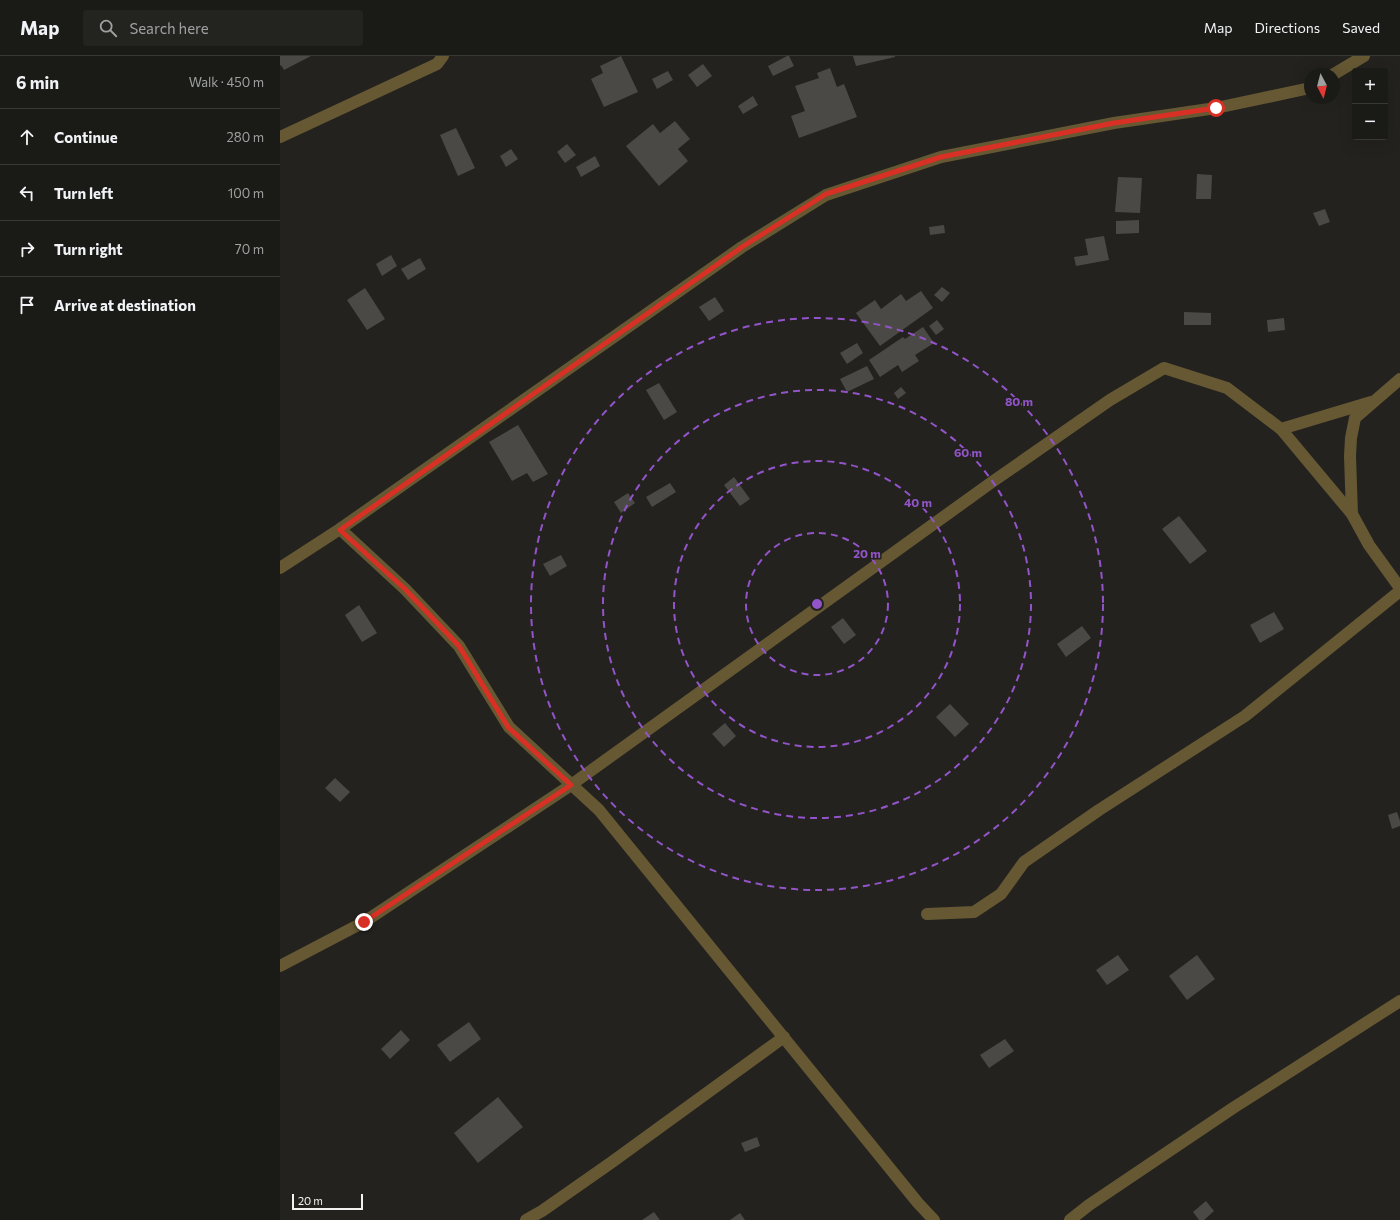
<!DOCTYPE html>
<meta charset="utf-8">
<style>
body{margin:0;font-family:Commissioner,sans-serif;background:#232320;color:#f1f3f6}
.controls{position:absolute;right:12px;top:12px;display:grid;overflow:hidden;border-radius:4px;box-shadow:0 4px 16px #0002}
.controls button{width:36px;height:36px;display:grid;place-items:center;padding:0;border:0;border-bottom:1px solid #383836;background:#1a1a17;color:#f1f3f6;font:20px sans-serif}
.compass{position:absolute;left:1024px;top:12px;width:36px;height:36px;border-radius:50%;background:#1a1a17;box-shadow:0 4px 16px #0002;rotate:173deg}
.scale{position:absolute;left:12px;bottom:10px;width:71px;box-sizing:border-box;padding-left:4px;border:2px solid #f3f2f0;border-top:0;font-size:11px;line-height:14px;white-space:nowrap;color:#f3f2f0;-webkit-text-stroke:3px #23221f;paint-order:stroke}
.stop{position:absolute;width:12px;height:12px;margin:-9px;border:3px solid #d93025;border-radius:50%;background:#fff}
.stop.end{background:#d93025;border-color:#fff;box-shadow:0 1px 4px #0008}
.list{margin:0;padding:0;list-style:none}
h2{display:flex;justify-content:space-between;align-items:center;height:52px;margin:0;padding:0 16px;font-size:17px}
h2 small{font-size:13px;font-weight:400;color:#9fa1a1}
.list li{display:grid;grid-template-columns:26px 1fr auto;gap:12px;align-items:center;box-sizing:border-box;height:56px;padding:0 16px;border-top:1px solid #383836}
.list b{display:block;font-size:15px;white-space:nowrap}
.list em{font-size:13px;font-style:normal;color:#9fa1a1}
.icon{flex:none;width:22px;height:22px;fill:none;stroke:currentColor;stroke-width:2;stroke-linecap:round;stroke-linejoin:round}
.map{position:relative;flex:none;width:1120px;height:1164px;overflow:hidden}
header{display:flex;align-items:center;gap:24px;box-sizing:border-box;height:56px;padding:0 20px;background:#1a1a17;border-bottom:1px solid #383836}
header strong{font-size:19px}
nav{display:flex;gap:22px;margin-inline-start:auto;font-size:14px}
.search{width:280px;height:36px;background:#232320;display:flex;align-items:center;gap:10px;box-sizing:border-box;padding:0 14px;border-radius:4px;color:#9fa1a1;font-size:15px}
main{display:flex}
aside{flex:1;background:#1a1a17}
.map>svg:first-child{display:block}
.building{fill:#4a4945}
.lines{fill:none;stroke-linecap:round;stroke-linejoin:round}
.street{stroke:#655833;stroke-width:12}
.route{stroke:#d93025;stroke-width:5}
.ring{fill:none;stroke:#9354c9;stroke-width:2;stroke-dasharray:7 5}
.centre{fill:#9354c9;stroke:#23221f;stroke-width:2}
.ring-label{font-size:12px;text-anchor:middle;font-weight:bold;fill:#9354c9;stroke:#23221f;stroke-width:3;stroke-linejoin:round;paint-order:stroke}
</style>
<header>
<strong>Map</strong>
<div class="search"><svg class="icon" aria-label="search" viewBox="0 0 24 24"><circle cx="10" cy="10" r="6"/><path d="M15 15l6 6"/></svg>Search here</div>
<nav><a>Map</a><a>Directions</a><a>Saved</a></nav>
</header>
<main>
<aside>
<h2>6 min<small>Walk · 450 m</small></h2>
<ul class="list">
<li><svg class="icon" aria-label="ahead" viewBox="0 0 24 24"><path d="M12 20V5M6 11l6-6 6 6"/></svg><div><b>Continue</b></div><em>280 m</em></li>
<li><svg class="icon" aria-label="left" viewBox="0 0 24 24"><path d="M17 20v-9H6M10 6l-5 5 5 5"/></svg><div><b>Turn left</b></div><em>100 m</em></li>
<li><svg class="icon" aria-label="right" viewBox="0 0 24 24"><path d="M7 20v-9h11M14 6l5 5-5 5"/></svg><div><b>Turn right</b></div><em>70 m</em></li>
<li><svg class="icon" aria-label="arrive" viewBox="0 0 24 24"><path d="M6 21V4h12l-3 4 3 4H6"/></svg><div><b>Arrive at destination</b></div></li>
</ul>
</aside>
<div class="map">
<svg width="1120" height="1164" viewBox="0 0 1120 1164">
<rect width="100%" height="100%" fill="#23221f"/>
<!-- building -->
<g class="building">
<path d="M0,0H31L4,14L1,9L0,10Z"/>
<path d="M341,0L358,36L324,51L311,23L323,17L320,10Z"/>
<path d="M507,0H509L514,10L493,20L488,10Z"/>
<path d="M573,0H615V1L576,10Z"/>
<path d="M423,8L432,20L417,31L408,19Z"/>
<path d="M550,12L557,31L564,28L577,61L519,82L511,60L525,55L515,30L539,22L537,17Z"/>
<path d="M388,15L393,24L377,33L372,23Z"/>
<path d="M473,40L478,49L463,58L458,50Z"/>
<path d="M395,65L410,83L398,93L408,105L379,130L346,90L373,68L380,77Z"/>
<path d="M176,72L195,112L178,120L160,79Z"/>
<path d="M287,88L296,99L285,107L277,96Z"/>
<path d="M231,93L238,103L226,111L220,100Z"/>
<path d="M315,100L320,110L301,121L296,111Z"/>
<path d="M917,118L932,119L931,143H916Z"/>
<path d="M838,121L862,122L860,157L835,156Z"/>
<path d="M1045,153L1050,166L1039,170L1033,157Z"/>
<path d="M859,164V177L836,178V165Z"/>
<path d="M664,169L665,177L650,179L649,171Z"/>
<path d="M824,180L829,204L796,210L794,201L808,199L805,183Z"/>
<path d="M111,199L117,210L102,220L96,208Z"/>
<path d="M140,202L146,213L128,224L121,213Z"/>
<path d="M662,231L670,237L662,246L654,239Z"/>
<path d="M85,232L105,263L87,274L67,244Z"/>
<path d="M641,235L653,252L600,290L576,257L595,244L601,253L621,238L626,245Z"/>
<path d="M435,241L444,255L429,265L419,251Z"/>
<path d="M904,256L931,257V269H904Z"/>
<path d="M1004,262L1005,274L988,276L987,264Z"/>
<path d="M657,264L664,273L656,279L649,270Z"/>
<path d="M643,271L654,287L635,299L639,305L622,316L618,309L600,321L589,304L623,281L625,283Z"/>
<path d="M577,287L583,297L567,308L560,297Z"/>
<path d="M587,310L594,323L567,336L560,323Z"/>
<path d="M379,327L397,356L384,364L366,334Z"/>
<path d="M621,331L626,337L618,343L614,337Z"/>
<path d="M238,369L268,418L253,426L247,417L232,425L209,386Z"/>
<path d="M454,421L470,443L460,450L444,429Z"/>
<path d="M390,427L396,436L372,451L366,441Z"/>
<path d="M348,437L355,447L341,457L334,446Z"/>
<path d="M899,460L927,495L910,508L882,473Z"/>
<path d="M281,499L287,510L270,520L263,508Z"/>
<path d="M79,549L97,577L82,586L65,559Z"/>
<path d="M994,556L1004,573L980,587L970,569Z"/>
<path d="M563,562L576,579L564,588L551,571Z"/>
<path d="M802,570L811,582L786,601L777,588Z"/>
<path d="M670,648L689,668L675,681L656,661Z"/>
<path d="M445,667L456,680L444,691L432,678Z"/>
<path d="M55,722L70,736L60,746L45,732Z"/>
<path d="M1117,756L1120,765V770L1112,773L1108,759Z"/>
<path d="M838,899L849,914L827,929L816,914Z"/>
<path d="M917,899L935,923L907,944L889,920Z"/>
<path d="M189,966L201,983L170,1006L157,989Z"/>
<path d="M121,974L130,984L110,1003L101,993Z"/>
<path d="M725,983L734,995L709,1012L700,999Z"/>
<path d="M218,1041L243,1071L198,1107L174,1077Z"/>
<path d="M477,1081L480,1090L465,1096L461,1087Z"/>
<path d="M926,1145L934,1155L924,1164H919L913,1156Z"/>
<path d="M374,1156L380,1164H362Z"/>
<path d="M460,1157L465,1164H450Z"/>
</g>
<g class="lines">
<!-- street -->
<g class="street">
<path d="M1054,18L1084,0"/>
<path d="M0,81L157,8L163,0"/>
<path d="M1120,323L1075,362L1071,382L1070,400L1072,458L1089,489L1120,532"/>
<path d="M1001,373L1091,346"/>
<path d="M60,473L125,533L179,590L229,671L319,754L638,1147L654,1164"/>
<path d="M0,512L60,473L462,191L546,139L661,101L834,67L936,52L1030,32"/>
<path d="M647,858L694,856L721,838L744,806L819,754L965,660L1120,535"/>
<path d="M0,910L84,866L291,729L712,426L830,344L884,312L947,332L1001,373L1072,458"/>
<path d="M246,1164L262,1155L332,1106L504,981"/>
<path d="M790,1164L809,1149L953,1052L1120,945"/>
</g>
</g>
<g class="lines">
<!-- route -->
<path class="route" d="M84,866L291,729L228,671L179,590L125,533L60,474L462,191L546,138L661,101L834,67L936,52"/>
</g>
<!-- distance rings -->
<g class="ring">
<circle cx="537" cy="548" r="71"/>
<circle cx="537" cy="548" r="143"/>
<circle cx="537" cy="548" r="214"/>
<circle cx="537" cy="548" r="286"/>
</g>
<circle cx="537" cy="548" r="6" class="centre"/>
<g class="ring-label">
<text x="739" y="350">80 m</text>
<text x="688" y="401">60 m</text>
<text x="638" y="451">40 m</text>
<text x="587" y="502">20 m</text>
</g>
</svg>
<div class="controls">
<button>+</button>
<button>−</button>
</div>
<svg class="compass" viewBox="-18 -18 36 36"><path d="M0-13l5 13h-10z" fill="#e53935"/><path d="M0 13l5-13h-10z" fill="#9fa1a1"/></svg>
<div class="scale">20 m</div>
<div class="stop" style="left:936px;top:52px"></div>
<div class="stop end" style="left:84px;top:866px"></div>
</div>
</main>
